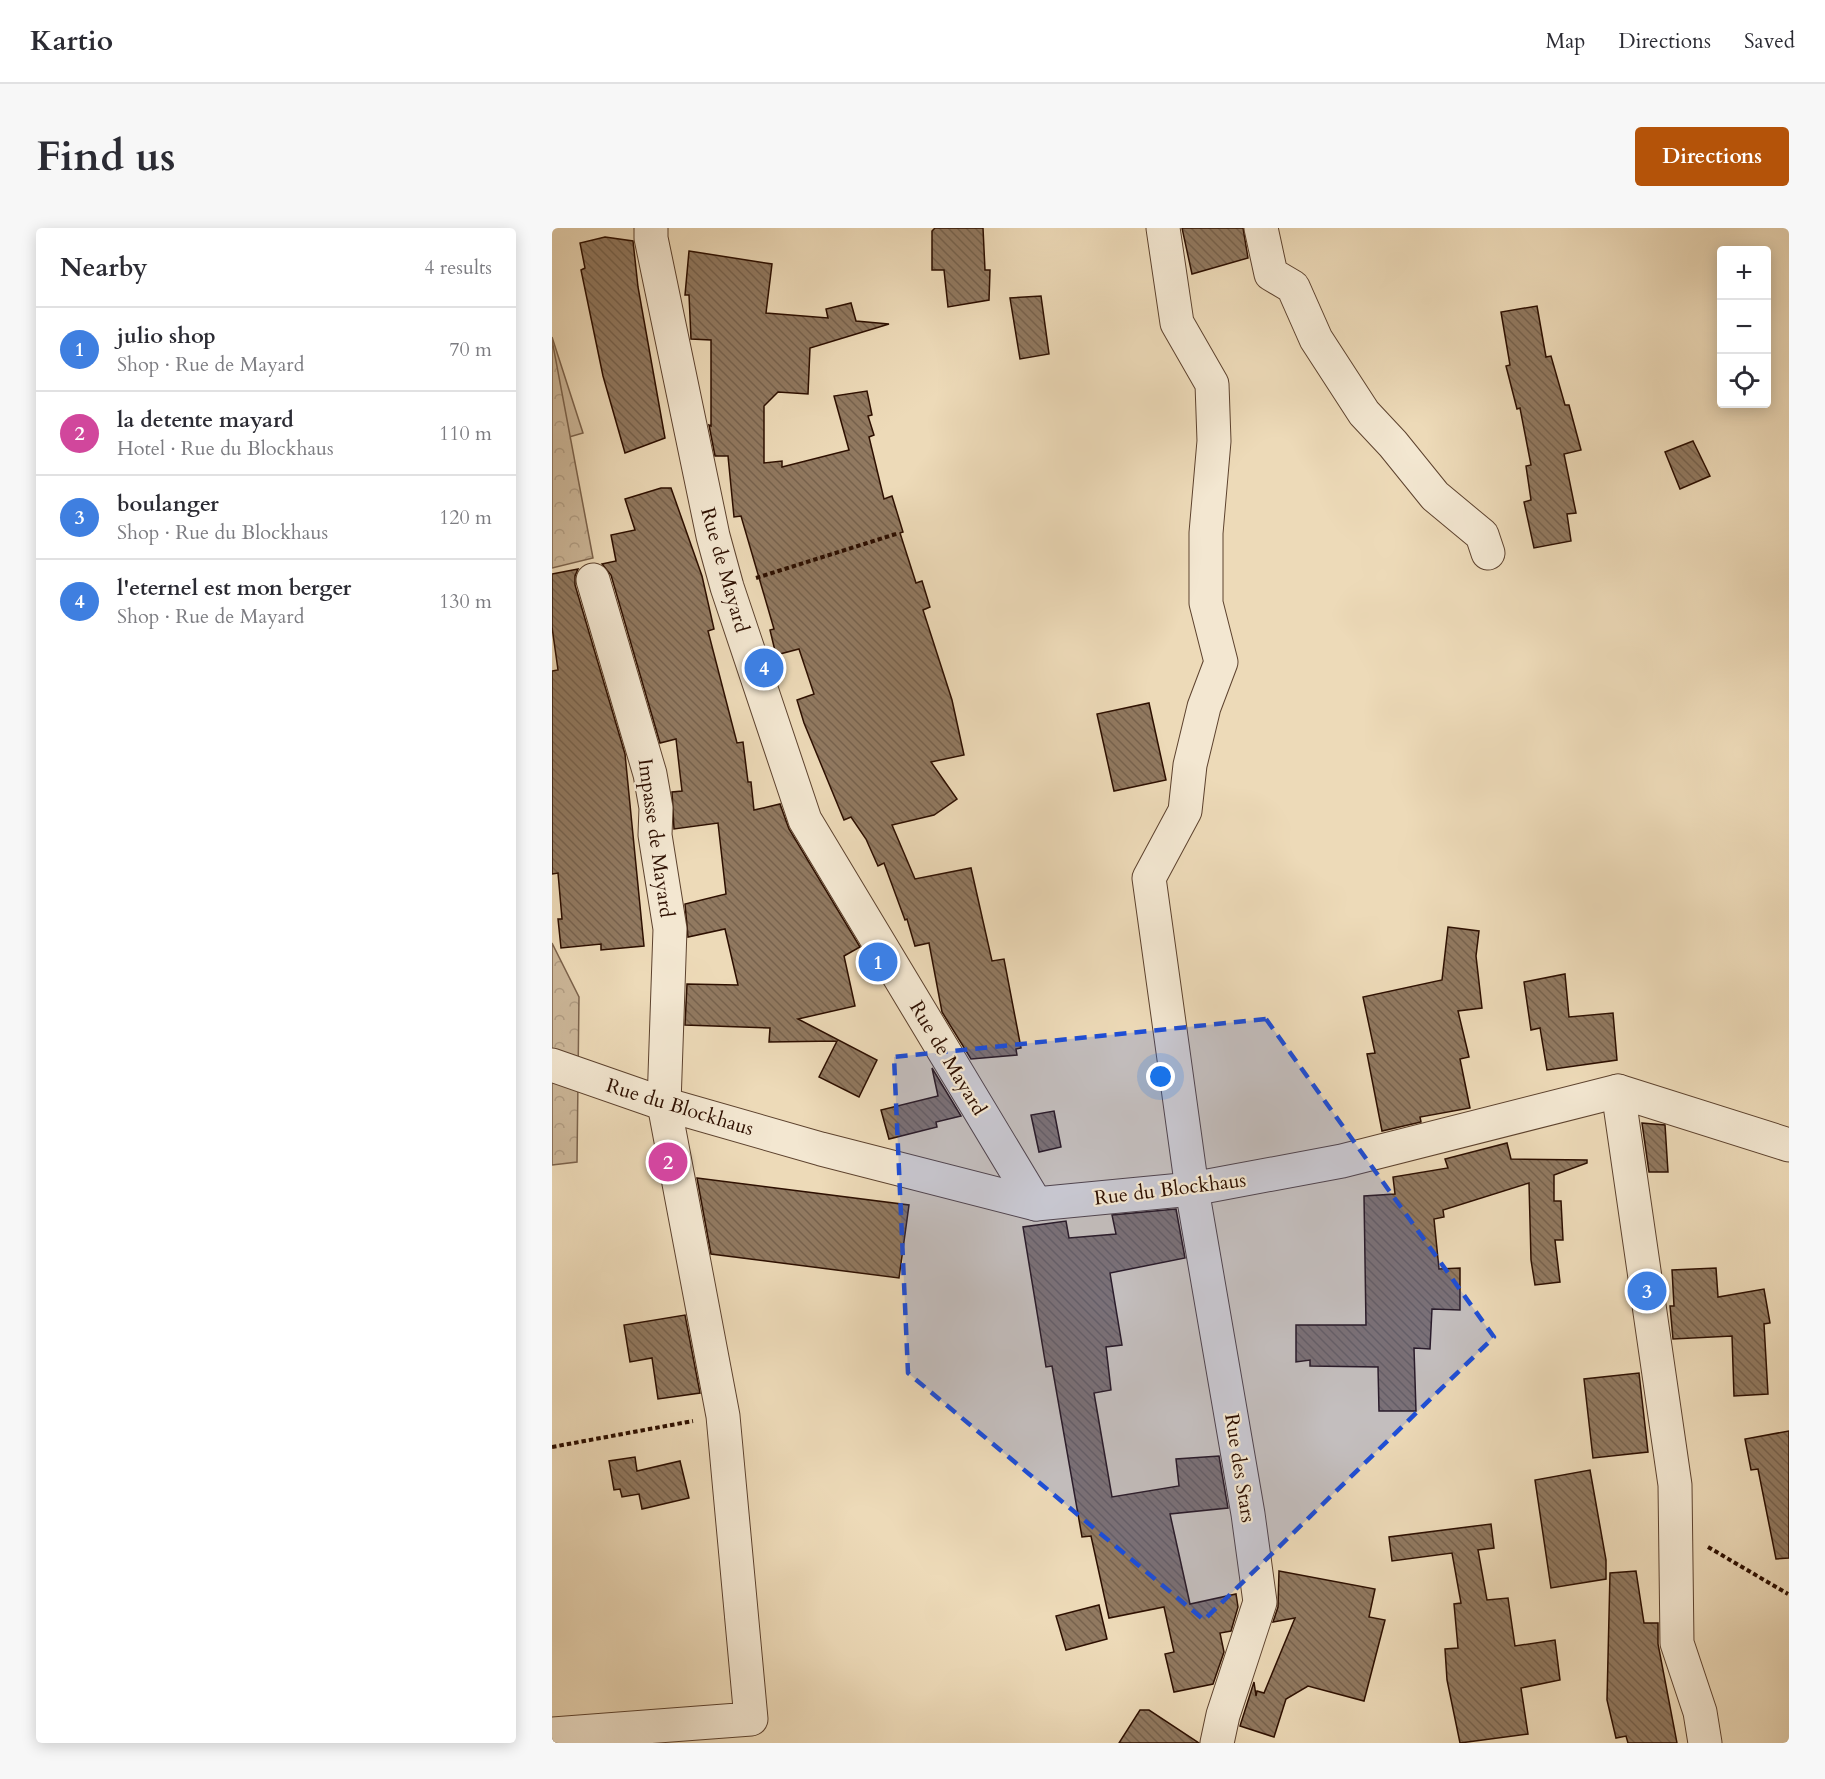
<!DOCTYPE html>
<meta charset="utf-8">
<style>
body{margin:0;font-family:Cardo,serif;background:#f7f7f7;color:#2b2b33}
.controls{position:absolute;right:18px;top:18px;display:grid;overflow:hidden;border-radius:6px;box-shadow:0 3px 15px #0003}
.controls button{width:54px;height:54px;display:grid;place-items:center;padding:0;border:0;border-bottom:2px solid #e1e1e2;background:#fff;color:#2b2b33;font:30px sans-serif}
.you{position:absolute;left:609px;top:849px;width:21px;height:21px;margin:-15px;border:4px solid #fff;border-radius:50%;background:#1a73e8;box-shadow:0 0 0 9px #1a73e833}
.badge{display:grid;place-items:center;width:39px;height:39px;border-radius:50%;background:#b45309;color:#fff;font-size:20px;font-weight:700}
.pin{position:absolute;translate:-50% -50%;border:3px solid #fff;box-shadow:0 2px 6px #0006}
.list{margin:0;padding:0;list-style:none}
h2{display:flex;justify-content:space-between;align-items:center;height:78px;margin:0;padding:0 24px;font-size:26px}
h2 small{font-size:20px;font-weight:400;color:#7c7c81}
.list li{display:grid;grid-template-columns:39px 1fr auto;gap:18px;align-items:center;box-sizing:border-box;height:84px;padding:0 24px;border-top:2px solid #e1e1e2}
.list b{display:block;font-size:22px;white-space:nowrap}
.list p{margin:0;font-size:20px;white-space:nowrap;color:#7c7c81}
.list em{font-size:20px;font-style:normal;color:#7c7c81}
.icon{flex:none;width:33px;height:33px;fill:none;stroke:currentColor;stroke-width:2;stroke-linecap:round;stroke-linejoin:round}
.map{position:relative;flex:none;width:1237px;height:1515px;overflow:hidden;border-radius:6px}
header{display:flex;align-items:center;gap:36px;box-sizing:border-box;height:84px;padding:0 30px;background:#fff;border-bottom:2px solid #e1e1e2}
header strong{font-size:28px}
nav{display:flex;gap:33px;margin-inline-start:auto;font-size:21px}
.intro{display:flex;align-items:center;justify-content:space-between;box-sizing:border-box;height:144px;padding:0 36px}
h1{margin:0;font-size:42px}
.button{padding:15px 27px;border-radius:6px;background:#b45309;color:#fff;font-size:21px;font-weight:700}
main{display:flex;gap:36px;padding:0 36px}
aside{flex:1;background:#fff;border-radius:6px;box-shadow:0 3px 15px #0003}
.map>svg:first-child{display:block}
.green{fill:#ccb799;stroke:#7c634c;stroke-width:1.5}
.forest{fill:url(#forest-crowns);stroke:#7c634c;stroke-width:1.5}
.building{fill:url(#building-back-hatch);stroke:#2d0f00;stroke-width:1.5}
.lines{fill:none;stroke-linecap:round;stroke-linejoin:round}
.minor-casing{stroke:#5d422e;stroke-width:35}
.path{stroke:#2d0f00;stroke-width:4;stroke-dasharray:4.5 3;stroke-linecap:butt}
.minor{stroke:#f3e7d1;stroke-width:33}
.marked{fill:#1d4ed8;fill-opacity:0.2;stroke:#1d4ed8;stroke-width:4.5;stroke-dasharray:12 8;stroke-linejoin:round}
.labels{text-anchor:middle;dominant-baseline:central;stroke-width:4.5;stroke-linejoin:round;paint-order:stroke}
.street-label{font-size:20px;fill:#2d0f00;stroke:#f3e7d1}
</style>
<header>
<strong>Kartio</strong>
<nav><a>Map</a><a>Directions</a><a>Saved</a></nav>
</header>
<div class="intro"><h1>Find us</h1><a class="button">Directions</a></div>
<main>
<aside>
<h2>Nearby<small>4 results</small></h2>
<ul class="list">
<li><span class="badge" style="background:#3f7fe0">1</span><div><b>julio shop</b><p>Shop · Rue de Mayard</p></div><em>70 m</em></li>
<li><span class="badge" style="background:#d1479c">2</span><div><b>la detente mayard</b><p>Hotel · Rue du Blockhaus</p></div><em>110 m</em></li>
<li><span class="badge" style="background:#3f7fe0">3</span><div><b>boulanger</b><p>Shop · Rue du Blockhaus</p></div><em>120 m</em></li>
<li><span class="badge" style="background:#3f7fe0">4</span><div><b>l'eternel est mon berger</b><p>Shop · Rue de Mayard</p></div><em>130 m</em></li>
</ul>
</aside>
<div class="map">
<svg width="1237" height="1515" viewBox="0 0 1237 1515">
<defs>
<pattern id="forest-crowns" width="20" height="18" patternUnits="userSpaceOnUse" patternTransform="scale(1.5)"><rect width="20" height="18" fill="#ccb799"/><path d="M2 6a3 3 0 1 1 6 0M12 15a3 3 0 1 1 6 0" fill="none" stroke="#b09c82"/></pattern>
<pattern id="building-back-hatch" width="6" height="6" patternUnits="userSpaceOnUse" patternTransform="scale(1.5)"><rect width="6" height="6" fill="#917960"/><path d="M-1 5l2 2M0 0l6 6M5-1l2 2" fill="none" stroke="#77624d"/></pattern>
</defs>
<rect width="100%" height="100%" fill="#eddab8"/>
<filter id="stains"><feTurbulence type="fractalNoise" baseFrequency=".00333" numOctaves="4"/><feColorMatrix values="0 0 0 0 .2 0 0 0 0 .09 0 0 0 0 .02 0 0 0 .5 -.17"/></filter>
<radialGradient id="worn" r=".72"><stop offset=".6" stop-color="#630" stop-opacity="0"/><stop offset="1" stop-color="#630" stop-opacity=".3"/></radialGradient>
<!-- green -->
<path class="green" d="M0,109L31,205L0,214Z"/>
<!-- forest -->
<g class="forest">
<path d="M0,112L41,330L0,340Z"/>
<path d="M0,715L27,769L25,934L0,937Z"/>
</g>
<!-- building -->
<g class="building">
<path d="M383,0H431L433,42H438L437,72L396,79L392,42H380V3Z"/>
<path d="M630,0H691L696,30L640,46Z"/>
<path d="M53,9L81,13L86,59L113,210L73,225L51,148L29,42L33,40L28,15Z"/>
<path d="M137,23L220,36L214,85L276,90L274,81L299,75L304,93L337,96L258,120L256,166L226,164L212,178V235L230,233V239L297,222L282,168L315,163L320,187L316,188L322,207L317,209L332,271L340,268L351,304L348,305L364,355L370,353L378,379L371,382L400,472L412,527L379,534L405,571L382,587L340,597L363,651L419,640L440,733L452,731L469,820L464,821L465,827L419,831L390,784L377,715L363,718L355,691L353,692L332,635L326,638L314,611L299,589L292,592L252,495L245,472L262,466L247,421L224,427L218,402L222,401L189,288L182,289L176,228H163L157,197L159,198V112L139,111L137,67H133Z"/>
<path d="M489,68L497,126L468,131L458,70Z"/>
<path d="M985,78L994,129L999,128L1013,177H1017L1029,222L1012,226L1024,285L1015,286L1019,313L982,320L972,274L979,272L974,238L979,237L968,180L965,181L954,138L958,137L949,84Z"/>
<path d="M1141,213L1158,248L1128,261L1113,224Z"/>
<path d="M109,260H119L150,348L162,401L156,403L185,515L191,514L196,554H199L202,582L228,576L237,601L308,719L292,728L303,778L246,791L325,832L307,869L267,849L285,813L217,814L218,800L133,797L135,756L186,757L173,701L136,709L133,676L174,666L166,595L122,601L120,564L130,563L124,511L108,515L59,347L50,336L64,333L59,307L83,302L73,271Z"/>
<path d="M26,341L23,348V357L73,526L92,718L49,722V716L9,720L6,691H10L6,645L0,646V443L6,442L0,399V346Z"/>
<path d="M597,475L614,552L562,563L545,486Z"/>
<path d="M896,699L927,703L924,728L930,780L906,783L917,829L908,831L918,880L868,889L869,894L830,903L815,826L823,825L811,769L890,752Z"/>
<path d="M1013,746L1017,789L1061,785L1065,832L995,842L988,800L979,802L972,754Z"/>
<path d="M380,840L409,888L384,894L385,899L337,911L329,882L386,868Z"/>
<path d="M502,883L509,919L487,924L479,887Z"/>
<path d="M1090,895L1113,897L1116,944H1097Z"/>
<path d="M955,915L959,931L1035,932V935L1002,947V973H1009L1011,1012H1003L1008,1054L983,1057L979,1032L977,955L891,982L892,989L882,991L887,1041L908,1040V1082L880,1081L878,1121L862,1120L864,1183H827L826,1139L758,1138V1132L744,1134V1097H814L812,968L843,966L841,949L896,940L893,931Z"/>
<path d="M145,950L357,977L347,1050L159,1026Z"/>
<path d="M624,981L633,1030L558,1045L570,1117L554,1119L559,1162L542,1165L560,1269L627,1258L624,1231L667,1228L676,1280L618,1286L638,1376L684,1366L686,1379L679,1403L668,1405L672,1424L661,1456L622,1464L613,1426L622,1424L612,1379L557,1390L539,1308L530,1309L500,1138L494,1139L471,999L514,993L517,1010L564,1006L560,987Z"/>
<path d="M1164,1040L1166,1069L1212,1061L1218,1095L1212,1096L1216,1166L1182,1168L1180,1108L1121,1111L1118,1078H1122L1120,1042Z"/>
<path d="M133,1087L148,1165L106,1171L100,1130L78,1134L72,1097Z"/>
<path d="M1087,1145L1096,1224L1041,1230L1032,1151Z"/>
<path d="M1237,1203V1330L1224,1331L1206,1241L1199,1242L1193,1211Z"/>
<path d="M83,1229L85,1243L128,1233L137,1270L90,1281L87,1266L70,1269L68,1261L62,1262L57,1233Z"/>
<path d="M1038,1242L1054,1332V1351L999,1360L983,1252Z"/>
<path d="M939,1296L942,1320L926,1322L935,1372L956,1370L963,1418L1003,1412L1008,1452L969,1460L976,1506L908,1515L895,1452L893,1421L906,1420L902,1376L909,1375L900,1325L840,1333L837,1309Z"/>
<path d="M727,1343L823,1361L817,1389L833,1392L812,1473L756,1458L734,1471L722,1509L688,1498L702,1454L704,1468L705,1463L712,1465L743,1390L721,1394L726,1379Z"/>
<path d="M1084,1343L1092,1395H1106V1416L1125,1515H1076L1074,1508L1064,1510L1055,1472L1058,1345Z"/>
<path d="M547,1377L555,1411L514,1422L504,1388Z"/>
<path d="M588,1482H597L647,1515H567Z"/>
</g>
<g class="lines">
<!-- minor casing -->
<g class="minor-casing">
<g id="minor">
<path d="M99,0V10L161,308L175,359L253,592L484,976"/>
<path d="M611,0L625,95L660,156L662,213L654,305V375L669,434L652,479L638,537L633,583L597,650L640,961L696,1286L708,1374L671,1487L665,1515"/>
<path d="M709,0L719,46L741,59L764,111L812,185L841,216L883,268L930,307L936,325"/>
<path d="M0,837L112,876L269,921L484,976L640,961L790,933L1066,863L1237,917"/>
<path d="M1066,863L1123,1257L1125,1415L1148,1484L1153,1515"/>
<path d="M0,1506L199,1491L171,1188L112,876L118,701L103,607L104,580L98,546L41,352"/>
</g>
</g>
<!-- path -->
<g class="path">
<path d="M204,350L347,305"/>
<path d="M0,1219L141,1193"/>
<path d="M1156,1319L1236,1366"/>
</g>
<!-- minor -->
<use href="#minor" class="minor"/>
</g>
<!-- marked area -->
<path class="marked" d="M714,791L942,1109L652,1392L356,1145L342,829Z"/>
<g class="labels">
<!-- street labels -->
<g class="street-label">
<text transform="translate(173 342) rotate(74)">Rue de Mayard</text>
<text transform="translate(104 610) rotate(82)">Impasse de Mayard</text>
<text transform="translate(396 830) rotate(59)">Rue de Mayard</text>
<text transform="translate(128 879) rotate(17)">Rue du Blockhaus</text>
<text transform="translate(618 961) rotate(-7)">Rue du Blockhaus</text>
<text transform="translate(688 1240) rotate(81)">Rue des Stars</text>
</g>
</g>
<rect width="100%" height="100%" filter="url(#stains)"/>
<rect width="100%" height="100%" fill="url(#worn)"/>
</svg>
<div class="controls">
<button>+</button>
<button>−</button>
<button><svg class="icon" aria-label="locate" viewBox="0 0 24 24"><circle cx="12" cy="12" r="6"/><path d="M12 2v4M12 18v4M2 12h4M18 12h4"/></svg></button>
</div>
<div class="you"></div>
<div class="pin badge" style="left:326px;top:734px;background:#3f7fe0">1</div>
<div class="pin badge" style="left:116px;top:934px;background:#d1479c">2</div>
<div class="pin badge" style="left:1095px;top:1063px;background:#3f7fe0">3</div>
<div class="pin badge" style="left:212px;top:440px;background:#3f7fe0">4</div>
</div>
</main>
